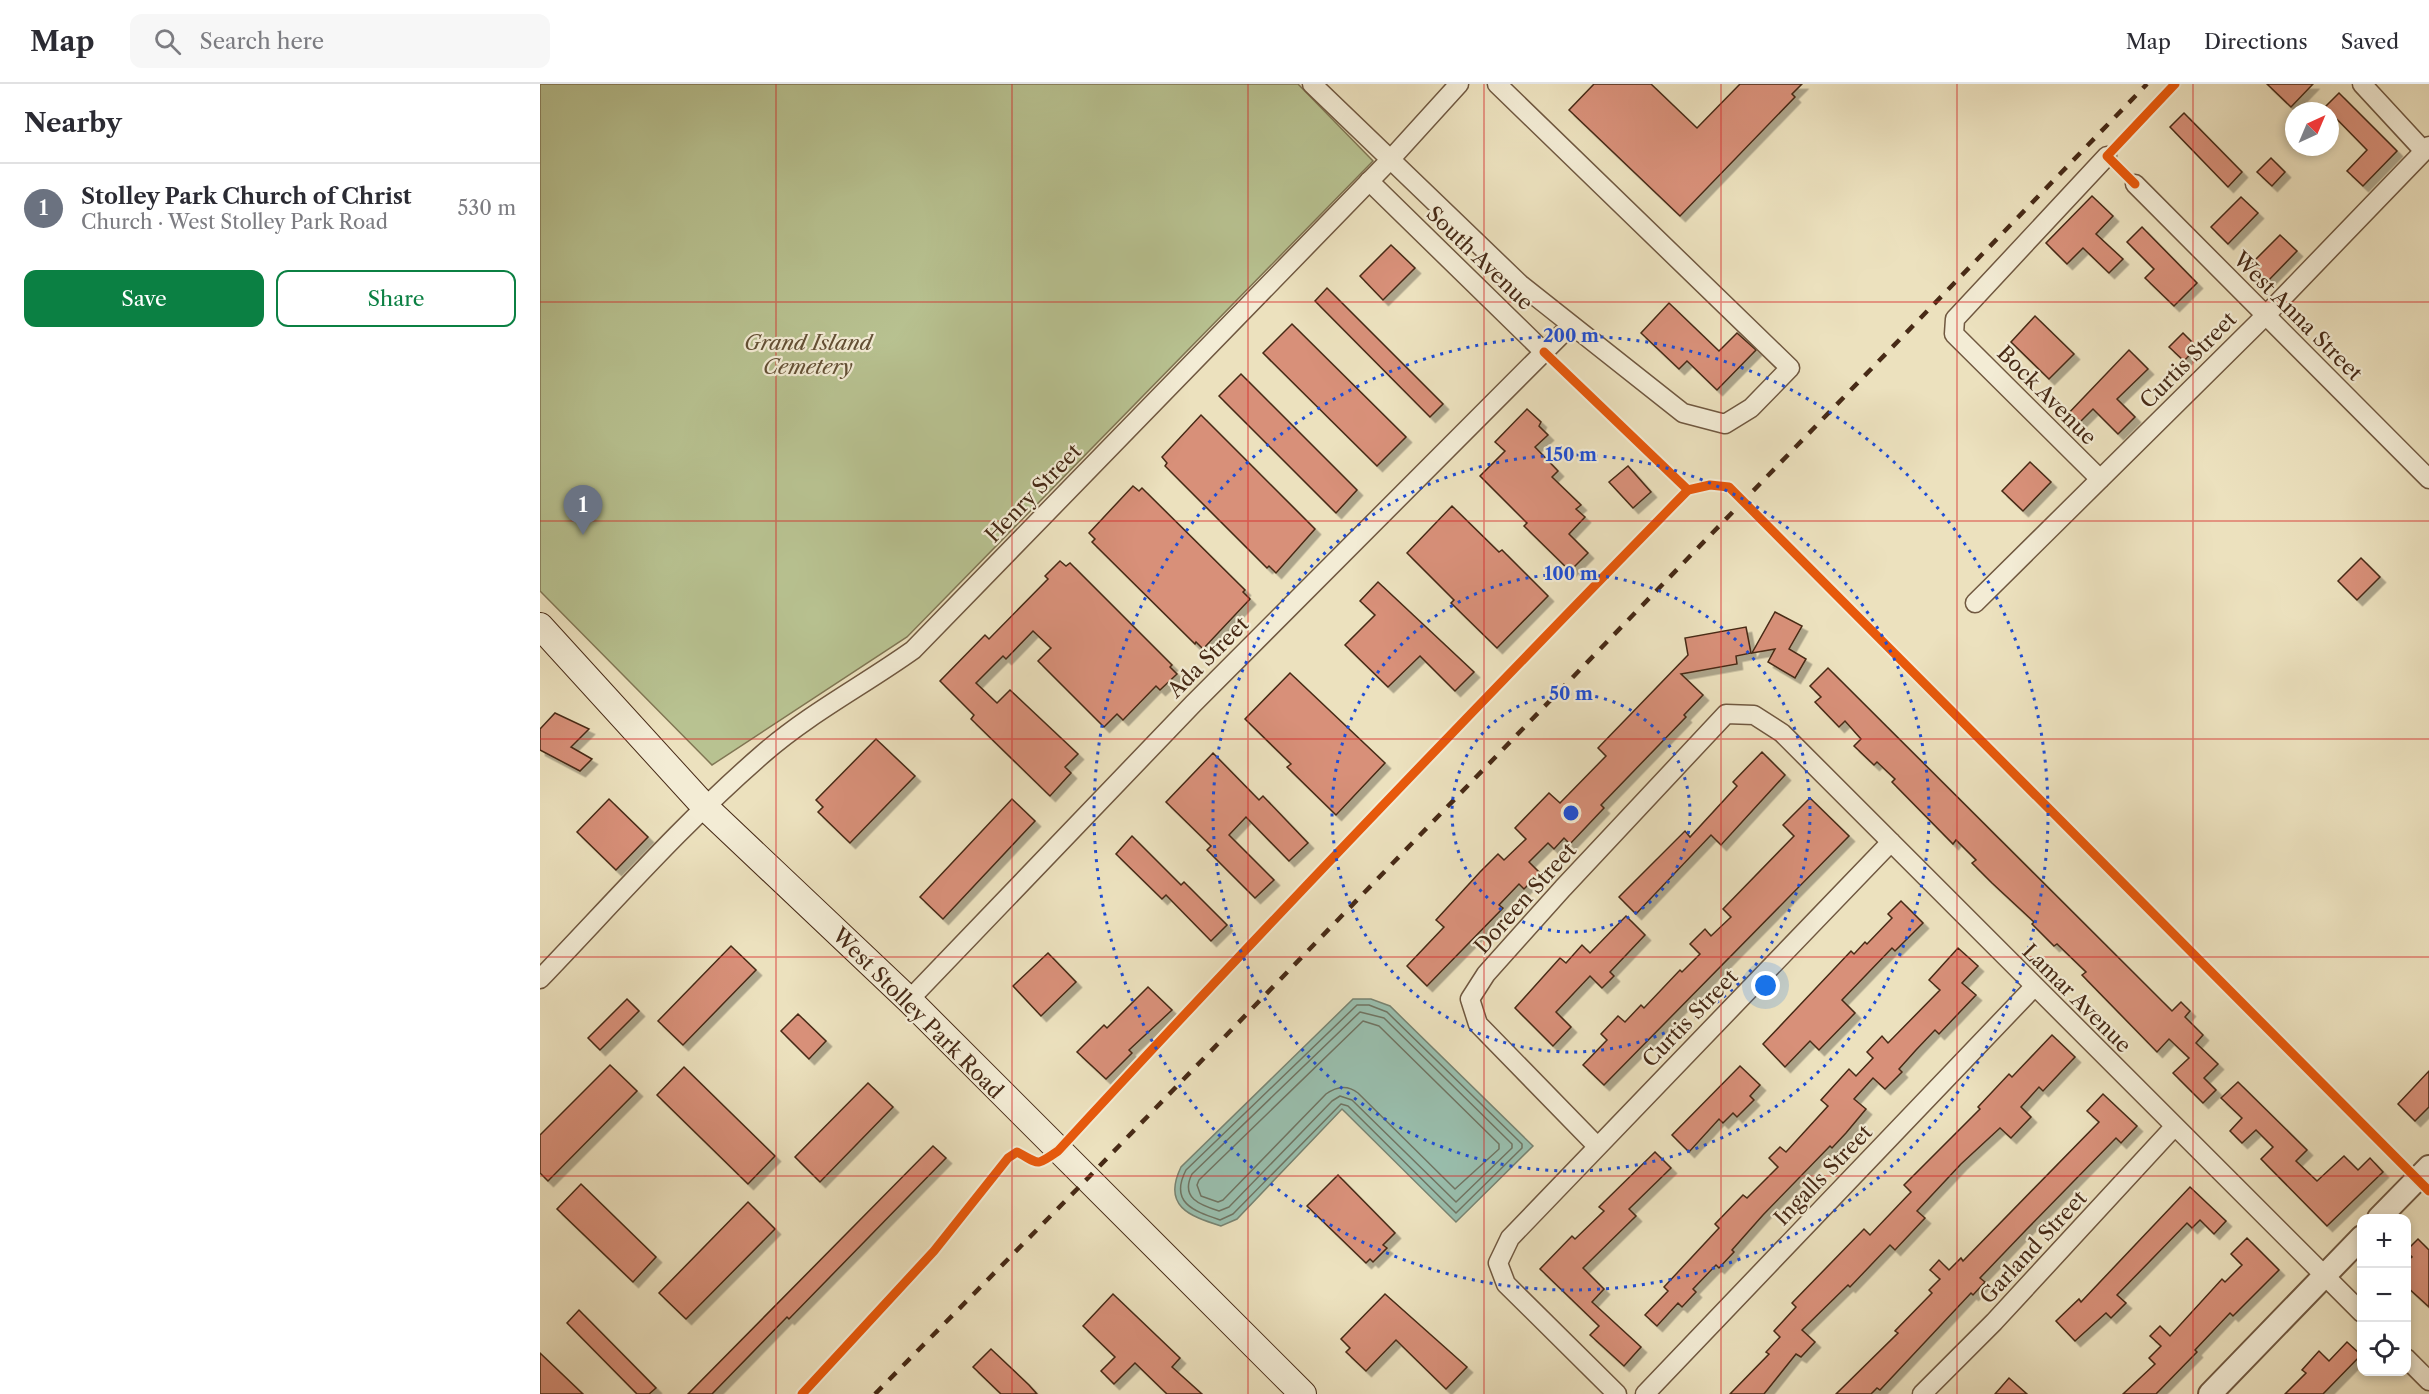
<!DOCTYPE html>
<meta charset="utf-8">
<style>
body{margin:0;font-family:"Libre Caslon Text",serif;background:#f7f7f7;color:#2b2b33}
.controls{position:absolute;right:18px;bottom:18px;display:grid;overflow:hidden;border-radius:12px;box-shadow:0 3px 9px #0003}
.controls button{width:54px;height:54px;display:grid;place-items:center;padding:0;border:0;border-bottom:2px solid #e1e1e2;background:#fff;color:#2b2b33;font:30px sans-serif}
.compass{position:absolute;left:1745px;top:18px;width:54px;height:54px;border-radius:50%;background:#fff;box-shadow:0 3px 9px #0003;rotate:44deg}
.you{position:absolute;left:1226px;top:902px;width:21px;height:21px;margin:-15px;border:4px solid #fff;border-radius:50%;background:#1a73e8;box-shadow:0 0 0 9px #1a73e833}
.badge{display:grid;place-items:center;width:39px;height:39px;border-radius:50%;background:#0b8043;color:#fff;font-size:20px;font-weight:700}
.pin{position:absolute;translate:-50% -50px;filter:drop-shadow(0 2px 3px #0008)}
.pin::after{content:'';position:absolute;top:32px;width:21px;height:18px;background:inherit;clip-path:polygon(0 0,100% 0,50% 100%)}
.list{margin:0;padding:0;list-style:none}
h2{display:flex;justify-content:space-between;align-items:center;height:78px;margin:0;padding:0 24px;font-size:26px}
h2 small{font-size:20px;font-weight:400;color:#7c7c81}
.list li{display:grid;grid-template-columns:39px 1fr auto;gap:18px;align-items:center;box-sizing:border-box;height:90px;padding:0 24px;border-top:2px solid #e1e1e2}
.list b{display:block;font-size:22px;white-space:nowrap}
.list p{margin:0;font-size:20px;white-space:nowrap;color:#7c7c81}
.list em{font-size:20px;font-style:normal;color:#7c7c81}
.actions{display:flex;gap:12px;padding:18px 24px}
.actions a{flex:1;padding:14px 0;border:2px solid #0b8043;border-radius:12px;text-align:center;font-size:21px;color:#0b8043}
.actions .main{background:#0b8043;color:#fff}
.icon{flex:none;width:33px;height:33px;fill:none;stroke:currentColor;stroke-width:2;stroke-linecap:round;stroke-linejoin:round}
.map{position:relative;flex:none;width:1889px;height:1310px;overflow:hidden}
header{display:flex;align-items:center;gap:36px;box-sizing:border-box;height:84px;padding:0 30px;background:#fff;border-bottom:2px solid #e1e1e2}
header strong{font-size:28px}
nav{display:flex;gap:33px;margin-inline-start:auto;font-size:21px}
.search{width:420px;height:54px;background:#f7f7f7;display:flex;align-items:center;gap:15px;box-sizing:border-box;padding:0 21px;border-radius:12px;color:#7c7c81;font-size:22px}
main{display:flex}
aside{flex:1;background:#fff}
.map>svg:first-child{display:block}
.green{fill:#b8c291;stroke:#807654;stroke-width:1.5}
.water{fill:#99bead;stroke:#788371;stroke-width:1.5}
.lines{fill:none;stroke-linecap:round;stroke-linejoin:round}
.shore{stroke:#707462;stroke-width:1.5}
.building{fill:#d89079;stroke:#472a16;stroke-width:1.5;filter:url(#shadow)}
.minor-casing{stroke:#705840;stroke-width:21}
.tertiary-casing{stroke:#705840;stroke-width:26}
.secondary-casing{stroke:#472a16;stroke-width:28}
.minor{stroke:#f3ecd5;stroke-width:18}
.tertiary{stroke:#f3ecd5;stroke-width:22}
.secondary{stroke:#f3ecd5;stroke-width:26}
.rail{stroke:#472a16;stroke-width:4.5;stroke-dasharray:10 10;stroke-linecap:butt}
.cycleway-casing{stroke:#f3ecd5;stroke-width:13}
.cycleway{stroke:#e8590c;stroke-width:9}
.grid{fill:none;stroke:#d62828;stroke-width:1.5;stroke-opacity:0.55}
.ring{fill:none;stroke:#1d4ed8;stroke-width:3;stroke-dasharray:3 6}
.labels{text-anchor:middle;dominant-baseline:central;stroke-width:4.5;stroke-linejoin:round;paint-order:stroke}
.street-label{font-size:21px;fill:#472a16;stroke:#f3ecd5}
.park-label{font-size:21px;font-style:italic;fill:#635035;stroke:#f3ecd5}
.centre{fill:#1d4ed8;stroke:#f3ecd5;stroke-width:3}
.ring-label{font-size:18px;text-anchor:middle;font-weight:bold;fill:#1d4ed8;stroke:#f3ecd5;stroke-width:4.5;stroke-linejoin:round;paint-order:stroke}
</style>
<header>
<strong>Map</strong>
<div class="search"><svg class="icon" aria-label="search" viewBox="0 0 24 24"><circle cx="10" cy="10" r="6"/><path d="M15 15l6 6"/></svg>Search here</div>
<nav><a>Map</a><a>Directions</a><a>Saved</a></nav>
</header>
<main>
<aside>
<h2>Nearby<small></small></h2>
<ul class="list">
<li><span class="badge" style="background:#6b7280">1</span><div><b>Stolley Park Church of Christ</b><p>Church · West Stolley Park Road</p></div><em>530 m</em></li>
</ul>
<div class="actions"><a class="main">Save</a><a>Share</a></div>
</aside>
<div class="map">
<svg width="1889" height="1310" viewBox="0 0 1889 1310">
<defs>
<filter id="shadow"><feDropShadow dx="5.5" dy="5.5" stdDeviation="0" flood-color="#0004"/></filter>
</defs>
<rect width="100%" height="100%" fill="#ece1be"/>
<filter id="stains"><feTurbulence type="fractalNoise" baseFrequency=".00333" numOctaves="4"/><feColorMatrix values="0 0 0 0 .2 0 0 0 0 .09 0 0 0 0 .02 0 0 0 .5 -.17"/></filter>
<radialGradient id="worn" r=".72"><stop offset=".6" stop-color="#630" stop-opacity="0"/><stop offset="1" stop-color="#630" stop-opacity=".3"/></radialGradient>
<!-- green -->
<path class="green" d="M0,0H758L833,77L367,553L172,681L0,507Z"/>
<!-- water -->
<path class="water" d="M813,915H831L850,922L993,1062L916,1138L802,1025L697,1135L681,1142C649,1132 622,1122 641,1083Z"/>
<g class="lines">
<!-- shore -->
<g class="shore">
<path d="M817,921H829L847,928L982,1060V1064L916,1129L808,1022L801,1020L693,1130L680,1136C654,1127 629,1119 646,1086Z"/>
<path d="M820,928L844,934L972,1060V1064L916,1118L812,1016L800,1012L792,1017L689,1123L679,1127C660,1121 640,1114 652,1090Z"/>
<path d="M823,937L839,942L959,1060V1065L915,1105L818,1009C808,1001 797,1002 786,1010L683,1116L678,1118L661,1112L657,1101L659,1096Z"/>
</g>
</g>
<!-- building -->
<g class="building">
<path d="M1054,0H1111L1157,44L1200,0H1262L1252,10L1255,13L1140,132L1029,26Z"/>
<path d="M1727,0H1773L1751,23Z"/>
<path d="M1799,9L1857,67L1823,102L1807,87L1827,66L1785,23Z"/>
<path d="M1644,29L1702,88L1688,103L1630,43Z"/>
<path d="M1731,74L1745,88L1732,102L1717,88Z"/>
<path d="M1552,112L1573,132L1556,150L1583,175L1569,189L1543,164L1527,180L1506,159Z"/>
<path d="M1701,113L1718,129L1688,160L1671,143Z"/>
<path d="M1602,143L1657,199L1634,222L1605,194L1614,185L1587,158Z"/>
<path d="M1740,151L1757,167L1727,198L1710,181Z"/>
<path d="M851,161L875,184L843,216L820,192Z"/>
<path d="M787,204L903,320L890,333L775,217Z"/>
<path d="M1129,219L1179,267L1197,249L1216,266L1177,306L1147,277L1139,285L1101,249Z"/>
<path d="M1495,232L1534,270L1509,295L1471,258Z"/>
<path d="M752,240L866,353L837,382L723,269Z"/>
<path d="M1643,249L1657,263L1644,277L1629,263Z"/>
<path d="M1589,266L1608,285L1577,315L1595,333L1578,350L1553,325L1534,344L1524,334Z"/>
<path d="M701,290L817,406L796,429L679,312Z"/>
<path d="M987,325L1001,338L999,342L1008,351L995,363L1018,387L1012,393L1041,421L1036,425L1045,433L1029,450L1048,469L1030,487L984,442L987,439L940,392L965,367L955,358Z"/>
<path d="M661,331L775,445L736,489L729,482L727,484L625,382L627,379L622,373Z"/>
<path d="M1490,378L1511,398L1483,427L1462,407Z"/>
<path d="M1088,382L1111,408L1093,424L1069,398Z"/>
<path d="M593,402L599,407L602,404L705,506L703,508L710,515L663,565L656,558L655,560L552,458L555,455L549,449Z"/>
<path d="M912,422L959,468L962,466L1008,512L957,564L911,519L914,516L867,469Z"/>
<path d="M1821,474L1840,493L1817,516L1798,497Z"/>
<path d="M520,477L526,482L530,479L632,581L630,583L637,590L620,606L616,602L583,636L577,630L564,643L498,577L511,564L493,547L466,575L463,572L436,599L457,619L470,606L538,670L525,683L531,689L510,712L431,635L434,631L400,597L445,551L449,555L508,495L505,492Z"/>
<path d="M838,498L934,588L915,607L880,572L848,603L805,561L835,531L820,517Z"/>
<path d="M1235,528L1262,542L1249,565L1266,575L1255,594L1228,578L1235,565L1212,569Z"/>
<path d="M1206,543L1211,569L1196,572L1197,580L1141,590L1163,611L1144,631L1146,633L1061,721L1064,724L1030,760L1024,754L1014,765L1008,759L989,778L1000,789L984,805L979,800L959,821L963,824L887,902L867,882L904,843L896,836L940,788L958,770L964,776L986,755L975,744L1009,709L1020,719L1066,672L1058,664L1148,571L1145,554Z"/>
<path d="M1288,584L1632,927L1641,918L1650,927L1645,933L1663,951L1656,959L1678,980L1664,994L1676,1006L1663,1019L1633,989L1649,974L1629,955L1617,968L1542,891L1546,888L1517,860L1514,862L1492,840L1494,838L1452,799L1432,779L1436,776L1416,756L1413,760L1352,698L1355,695L1337,678L1334,681L1314,662L1321,655L1305,637L1299,643L1275,618L1281,613L1270,602Z"/>
<path d="M750,589L845,679L796,731L747,683L751,680L705,635Z"/>
<path d="M15,629L49,645L31,663L52,675L40,687L0,666V645Z"/>
<path d="M336,655L375,692L310,759L278,728L283,723L276,716Z"/>
<path d="M1222,668L1245,691L1181,761L1171,751L1096,830L1079,813L1145,747L1150,753L1197,702L1193,698Z"/>
<path d="M673,669L719,716L723,712L768,759L749,777L706,733L689,751L734,796L715,814L667,766L671,762L626,718Z"/>
<path d="M1270,714L1309,752L1064,1001L1043,981L1067,956L1061,950L1078,932L1085,938L1101,921L1104,924L1140,886L1142,888L1160,870L1150,860L1165,845L1171,852L1191,833L1183,825L1254,752L1243,741Z"/>
<path d="M69,715L108,753L76,786L37,748Z"/>
<path d="M472,715L495,737L403,835L380,813Z"/>
<path d="M592,752L641,801L644,798L687,841L671,857L626,811L622,815L576,770Z"/>
<path d="M1361,817L1383,839L1355,867L1352,864L1302,916L1315,929L1279,966L1270,957L1245,983L1223,960L1311,867L1314,870L1325,858L1327,860L1352,834L1348,830Z"/>
<path d="M1086,832L1105,851L1070,888L1074,892L1062,904L1050,892L1016,928L1031,943L1013,962L975,924L1020,874L1026,879L1042,861L1050,869Z"/>
<path d="M191,862L216,886L143,961L118,937Z"/>
<path d="M1418,864L1438,882L1422,899L1436,911L1399,950L1395,946L1376,966L1359,985L1362,988L1345,1005L1333,994L1314,1015L1326,1025L1306,1049L1292,1064L1290,1062L1223,1131L1192,1166L1194,1168L1179,1184L1176,1181L1153,1205L1156,1208L1142,1223L1138,1219L1117,1242L1105,1231L1128,1207L1124,1203L1179,1144L1175,1140L1203,1111L1207,1114L1238,1083L1229,1074L1240,1063L1246,1068L1288,1022L1281,1016L1309,985L1316,992L1333,974L1327,968L1342,952L1348,959L1400,906L1389,896Z"/>
<path d="M508,869L536,898L501,932L473,902Z"/>
<path d="M608,903L632,926L589,966L592,969L566,995L537,968L564,941L567,944Z"/>
<path d="M87,915L99,927L60,966L48,954Z"/>
<path d="M258,930L286,957L269,975L241,947Z"/>
<path d="M1512,951L1535,973L1503,1007L1499,1003L1481,1023L1491,1033L1471,1054L1460,1044L1421,1080L1377,1127L1385,1134L1355,1166L1350,1161L1310,1203L1308,1201L1262,1246L1275,1258L1261,1273L1256,1270L1224,1310H1190L1229,1270L1226,1268L1240,1253L1234,1247L1256,1223L1252,1219L1324,1145L1330,1151L1371,1108L1364,1101L1440,1025L1438,1023L1469,990L1472,993Z"/>
<path d="M70,981L97,1007L8,1097L0,1089V1051Z"/>
<path d="M1200,982L1220,1001L1210,1012L1214,1016L1197,1033L1193,1029L1183,1039L1179,1035L1149,1068L1132,1051Z"/>
<path d="M144,983L235,1072L208,1100L117,1011Z"/>
<path d="M1889,987V1023L1875,1037L1858,1020Z"/>
<path d="M1698,998L1767,1066L1756,1077L1777,1097L1804,1072L1818,1086L1830,1074L1843,1088L1787,1142L1721,1075L1733,1063L1716,1046L1702,1059L1690,1047L1702,1034L1681,1014Z"/>
<path d="M328,999L353,1023L280,1098L255,1073Z"/>
<path d="M1563,1010L1597,1042L1581,1059L1576,1054L1486,1146L1440,1194L1445,1198L1433,1211L1431,1209L1340,1306L1337,1304L1331,1310H1296L1358,1249L1355,1247L1392,1209L1389,1206L1400,1195L1390,1186L1399,1176L1409,1186L1421,1174L1423,1177L1559,1038L1547,1027Z"/>
<path d="M393,1062L406,1074L249,1235L247,1233L172,1310H148Z"/>
<path d="M1115,1068L1131,1084L1089,1125L1096,1132L1043,1184L1064,1205L1052,1218L1101,1263L1084,1282L1050,1251L1059,1242L1000,1185L1032,1152L1035,1155L1064,1127L1059,1123Z"/>
<path d="M798,1091L855,1149L843,1161L847,1164L833,1178L830,1175L826,1179L767,1122Z"/>
<path d="M41,1100L116,1173L93,1198L17,1125Z"/>
<path d="M1650,1103L1686,1137L1674,1150L1660,1136L1652,1144L1647,1139L1577,1211L1586,1219L1571,1234L1566,1229L1535,1257L1516,1237L1539,1215L1541,1218Z"/>
<path d="M208,1118L235,1145L146,1235L119,1209Z"/>
<path d="M1707,1154L1739,1186L1693,1232L1690,1229L1655,1266L1657,1268L1616,1310H1583L1615,1280L1609,1274L1621,1262L1610,1252L1620,1242L1630,1252L1682,1195L1685,1198L1702,1181L1691,1170Z"/>
<path d="M1878,1155L1889,1166V1223L1866,1202V1178L1872,1173L1866,1167Z"/>
<path d="M573,1210L640,1274L632,1283L662,1310H627L595,1279L574,1300L561,1287L575,1273L543,1242Z"/>
<path d="M845,1210L927,1283L906,1305L856,1256L826,1287L806,1268L810,1264L801,1255Z"/>
<path d="M39,1226L116,1304L109,1310H97L27,1239Z"/>
<path d="M1807,1258L1821,1271L1783,1310H1745L1766,1289L1762,1286L1779,1267L1789,1277Z"/>
<path d="M451,1265L489,1301L497,1310H461L433,1283Z"/>
<path d="M0,1269L43,1310H0Z"/>
<path d="M1469,1294L1487,1310H1455Z"/>
</g>
<g class="lines">
<!-- minor casing -->
<g class="minor-casing">
<g id="minor">
<path d="M772,0L980,200L1143,329L1185,340L1211,324L1250,284L957,0"/>
<path d="M1822,0L1884,67"/>
<path d="M829,97L1004,268"/>
<path d="M1595,100L1889,395"/>
<path d="M1560,395L1414,250L1415,235L1567,72"/>
<path d="M1435,519L1726,231L1889,62"/>
<path d="M0,895C73,819 144,738 224,669C270,629 324,601 373,566L849,77L919,0"/>
<path d="M369,916L653,620L1031,241"/>
<path d="M1057,1062L938,940L930,915L946,890L1023,804L1186,630L1214,631L1242,649L1822,1229"/>
<path d="M1866,1274L1889,1297"/>
<path d="M1077,1310L966,1200L958,1179L970,1154L1351,758"/>
<path d="M1105,1310L1494,903"/>
<path d="M1382,1310L1454,1238L1634,1043"/>
</g>
</g>
<!-- tertiary casing -->
<g class="tertiary-casing">
<g id="tertiary">
<path d="M1839,1134L1889,1083"/>
<path d="M1670,1310L1822,1153"/>
</g>
</g>
<!-- secondary casing -->
<g class="secondary-casing">
<path id="secondary" d="M0,542L166,724L369,916L763,1310"/>
</g>
<!-- minor -->
<use href="#minor" class="minor"/>
<!-- tertiary -->
<use href="#tertiary" class="tertiary"/>
<!-- secondary -->
<use href="#secondary" class="secondary"/>
<!-- rail -->
<path class="rail" d="M335,1310L547,1095L1607,0"/>
<!-- cycleway casing -->
<g class="cycleway-casing">
<g id="cycleway">
<path d="M1595,100L1567,72L1635,0"/>
<path d="M1004,268L1148,406L1170,401L1189,403L1889,1107"/>
<path d="M262,1310L394,1167L468,1074L477,1068C500,1080 495,1083 518,1067C724,843 935,624 1148,406"/>
</g>
</g>
<!-- cycleway -->
<use href="#cycleway" class="cycleway"/>
</g>
<!-- grid -->
<path class="grid" d="M236,0V1310M472,0V1310M708,0V1310M944,0V1310M1181,0V1310M1417,0V1310M1653,0V1310M0,218H1889M0,437H1889M0,655H1889M0,873H1889M0,1092H1889"/>
<!-- distance rings -->
<g class="ring">
<circle cx="1031" cy="729" r="119"/>
<circle cx="1031" cy="729" r="239"/>
<circle cx="1031" cy="729" r="358"/>
<circle cx="1031" cy="729" r="477"/>
</g>
<g class="labels">
<!-- street labels -->
<g class="street-label">
<text transform="translate(940 174) rotate(44)">South Avenue</text>
<text transform="translate(1758 232) rotate(45)">West Anna Street</text>
<text transform="translate(1648 276) rotate(-45)">Curtis Street</text>
<text transform="translate(1507 311) rotate(45)">Bock Avenue</text>
<text transform="translate(493 409) rotate(-46)">Henry Street</text>
<text transform="translate(668 573) rotate(-45)">Ada Street</text>
<text transform="translate(985 814) rotate(-48)">Doreen Street</text>
<text transform="translate(1537 914) rotate(45)">Lamar Avenue</text>
<text transform="translate(378 929) rotate(45)">West Stolley Park Road</text>
<text transform="translate(1150 934) rotate(-46)">Curtis Street</text>
<text transform="translate(1283 1091) rotate(-46)">Ingalls Street</text>
<text transform="translate(1493 1163) rotate(-47)">Garland Street</text>
</g>
<!-- park labels -->
<g class="park-label">
<text x="268" y="258">Grand Island<tspan x="268" dy="24">Cemetery</tspan></text>
</g>
</g>
<circle cx="1031" cy="729" r="9" class="centre"/>
<g class="ring-label">
<text x="1031" y="258">200 m</text>
<text x="1031" y="377">150 m</text>
<text x="1031" y="496">100 m</text>
<text x="1031" y="616">50 m</text>
</g>
<rect width="100%" height="100%" filter="url(#stains)"/>
<rect width="100%" height="100%" fill="url(#worn)"/>
</svg>
<div class="controls">
<button>+</button>
<button>−</button>
<button><svg class="icon" aria-label="locate" viewBox="0 0 24 24"><circle cx="12" cy="12" r="6"/><path d="M12 2v4M12 18v4M2 12h4M18 12h4"/></svg></button>
</div>
<svg class="compass" viewBox="-18 -18 36 36"><path d="M0-13l5 13h-10z" fill="#e53935"/><path d="M0 13l5-13h-10z" fill="#7c7c81"/></svg>
<div class="you"></div>
<div class="pin badge" style="left:43px;top:451px;background:#6b7280">1</div>
</div>
</main>
